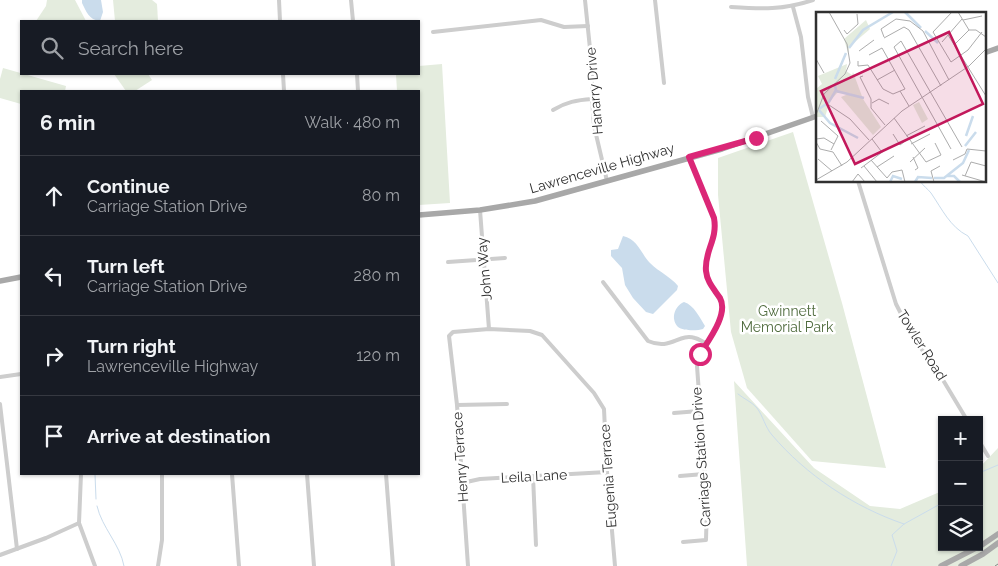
<!DOCTYPE html>
<meta charset="utf-8">
<style>
body{margin:0;font-family:Raleway,sans-serif;background:#242831;color:#f1f3f6}
.controls{position:absolute;right:15px;bottom:15px;display:grid;overflow:hidden;border-radius:0px;box-shadow:0 1px 4px #0004}
.controls button{width:45px;height:45px;display:grid;place-items:center;padding:0;border:0;border-bottom:1px solid #363941;background:#171b24;color:#f1f3f6;font:25px sans-serif}
.stop{position:absolute;width:15px;height:15px;margin:-11px;border:4px solid #db2777;border-radius:50%;background:#fff}
.stop.end{background:#db2777;border-color:#fff;box-shadow:0 1px 5px #0008}
.list{margin:0;padding:0;list-style:none}
h2{display:flex;justify-content:space-between;align-items:center;height:65px;margin:0;padding:0 20px;font-size:21px}
h2 small{font-size:16px;font-weight:400;color:#9ea1a6}
.list li{display:grid;grid-template-columns:32px 1fr auto;gap:15px;align-items:center;box-sizing:border-box;height:80px;padding:0 20px;border-top:1px solid #363941}
.list b{display:block;font-size:19px;white-space:nowrap}
.list p{margin:0;font-size:16px;white-space:nowrap;color:#9ea1a6}
.list em{font-size:16px;font-style:normal;color:#9ea1a6}
.icon{flex:none;width:28px;height:28px;fill:none;stroke:currentColor;stroke-width:2;stroke-linecap:round;stroke-linejoin:round}
.map{position:relative;flex:none;width:998px;height:566px;overflow:hidden}
.search{position:absolute;background:#171b24;box-shadow:0 1px 4px #0004;left:20px;top:20px;width:400px;height:55px;display:flex;align-items:center;gap:12px;box-sizing:border-box;padding:0 18px;border-radius:0px;color:#9ea1a6;font-size:19px}
.panel{position:absolute;background:#171b24;box-shadow:0 1px 4px #0004;left:20px;top:90px;width:400px;height:385px;border-radius:0px}
.map>svg:first-child{display:block}
.green{fill:#e4ecde}
.water{fill:#cadcec}
.lines{fill:none;stroke-linecap:round;stroke-linejoin:round}
.stream{stroke:#cadcec;stroke-width:1}
.street{stroke:#cdcdcd;stroke-width:4}
.primary{stroke:#a8a8a8;stroke-width:5.5}
.rail{stroke:#858585;stroke-width:1;stroke-dasharray:5 4;stroke-linecap:butt}
.route{stroke:#db2777;stroke-width:6}
.labels{text-anchor:middle;dominant-baseline:central;stroke-width:5;stroke-linejoin:round;paint-order:stroke}
.street-label{font-size:14px;fill:#303030;stroke:#fff}
.park-label{font-size:14px;fill:#4f6b3d;stroke:#fff}
.inset-river{fill:none;stroke:#cadcec;stroke-width:2.5}
.inset-road{fill:none;stroke:#acacac;stroke-width:1}
.view{fill:#c2185b;fill-opacity:0.15;stroke:#c2185b;stroke-width:2.5}
.inset-edge{fill:none;stroke:#303030;stroke-width:2.5}
</style>
<div class="map">
<svg width="998" height="566" viewBox="0 0 998 566">
<rect width="100%" height="100%" fill="#fff"/>
<!-- green -->
<g class="green">
<path d="M47,0H75L86,21H36L46,6Z"/>
<path d="M113,0H152L157,4L158,21H115Z"/>
<path d="M442,64L450,203L419,205V91H397L396,74H419V66Z"/>
<path d="M3,68L66,86L65,91H21V104L0,98V79Z"/>
<path d="M114,74H148L152,80L135,91H126Z"/>
<path d="M793,132L842,303L886,468L812,461L747,388L731,332L718,195V158Z"/>
<path d="M734,381L814,468L870,506L900,509L942,491V547H979V468L998,448V566H747Z"/>
</g>
<!-- water -->
<g class="water">
<path d="M82,0H101L103,12L100,21C89,20 86,11 82,3Z"/>
<path d="M623,236C638,239 641,254 650,263C659,272 671,277 678,286L677,290L653,314L646,312L633,298L625,285L622,268L611,256V250L618,249Z"/>
<path d="M684,302C694,305 700,318 705,326L703,329C697,331 683,331 678,327C670,318 675,306 684,302Z"/>
</g>
<g class="lines">
<!-- stream -->
<g class="stream">
<path d="M920,181C923,186 928,189 931,193C942,209 950,227 968,236L998,283"/>
<path d="M738,394C744,399 752,402 757,408C763,416 765,427 772,435C806,475 854,507 904,524"/>
<path d="M979,473L998,465"/>
<path d="M95,474L96,499"/>
<path d="M97,506C102,528 120,544 124,566"/>
<path d="M891,566L897,551L892,535L904,524L942,503"/>
</g>
<!-- street -->
<g class="street">
<path d="M279,0L280,21"/>
<path d="M351,0L353,21"/>
<path d="M585,0L592,68V99L594,126L607,181"/>
<path d="M655,0L664,83"/>
<path d="M731,7C762,9 783,10 813,0"/>
<path d="M793,7L801,37L808,97L813,117"/>
<path d="M433,32L541,20L564,27L588,26"/>
<path d="M283,74L284,91"/>
<path d="M357,74L358,91"/>
<path d="M553,110C566,102 577,100 592,99"/>
<path d="M858,181L896,304L912,335L943,380L967,420"/>
<path d="M480,210L489,329"/>
<path d="M448,262L505,258"/>
<path d="M603,282L648,341C671,351 678,333 695,338C699,339 703,342 706,343"/>
<path d="M0,377L21,374"/>
<path d="M0,404L17,549"/>
<path d="M457,405L507,404"/>
<path d="M674,413L699,411"/>
<path d="M979,441L988,456"/>
<path d="M81,474L79,523L95,566"/>
<path d="M232,474L239,566"/>
<path d="M307,474L314,566"/>
<path d="M386,474L393,566"/>
<path d="M533,476L536,545"/>
<path d="M680,476L704,474"/>
<path d="M462,483L480,479L607,472"/>
<path d="M683,542L706,540L707,504L697,366C702,347 719,330 722,314C725,297 707,288 706,271C704,252 718,241 714,219L689,157"/>
<path d="M0,555L46,538L79,523"/>
<path d="M158,566L162,540V474"/>
<path d="M468,566L457,405L449,336L453,332L489,329L530,331L542,335L594,393L604,409L607,472L615,566"/>
</g>
<!-- primary -->
<g class="primary">
<path d="M984,53L998,48"/>
<path d="M419,215L480,210L535,201L722,149L817,116"/>
<path d="M0,281L21,277"/>
<path d="M979,547L998,534"/>
<path d="M941,566L978,547"/>
<path d="M961,566L983,554L998,543"/>
</g>
<!-- rail -->
<path class="rail" d="M995,566L998,564"/>
</g>
<g class="lines">
<!-- route -->
<path class="route" d="M700,354C708,341 729,314 720,298C714,289 707,282 706,271C704,251 718,240 714,218L689,157L756,138"/>
</g>
<g class="labels">
<!-- street labels -->
<g class="street-label">
<text transform="translate(594 91) rotate(-95)">Hanarry Drive</text>
<text transform="translate(602 168) rotate(-16)">Lawrenceville Highway</text>
<text transform="translate(484 269) rotate(-95)">John Way</text>
<text transform="translate(922 345) rotate(58)">Towler Road</text>
<text transform="translate(460 457) rotate(-94)">Henry Terrace</text>
<text transform="translate(701 457) rotate(-94)">Carriage Station Drive</text>
<text transform="translate(534 476) rotate(-3)">Leila Lane</text>
<text transform="translate(608 476) rotate(-94)">Eugenia Terrace</text>
</g>
<!-- park labels -->
<g class="park-label">
<text x="787" y="311">Gwinnett<tspan x="787" dy="16">Memorial Park</tspan></text>
</g>
</g>
<!-- overview -->
<g transform="translate(816 12)">
<rect width="170" height="170" fill="#fff"/>
<path d="M50,8L54,17L33,35L32,41L28,27ZM31,52L30,59L36,63L37,60L47,87L65,115L57,123L25,85L35,81H21L14,89L9,105H0V77L6,72L2,64ZM103,90L112,107L106,111L97,93Z" fill="#e4ecde"/>
<path class="inset-river" d="M89,0L105,16M109,19L122,31M33,36L47,18L77,0M19,67L30,41M20,79L48,86M3,97L13,90L20,78L19,74M3,98L14,111L42,126M150,124L157,104M149,134L160,120M130,164H138L144,170M118,166H128L147,151L153,138M74,170L77,164L86,167M99,170L102,165L116,166"/>
<path class="inset-road" d="M136,0L117,20L135,50L152,38L166,20M142,0L153,18M147,8L166,4M28,18L31,22L42,12L41,2M153,18H160L170,25M132,23L170,84M68,25L65,17L80,7L94,9L107,19L133,68M68,26L88,15L93,18L125,74M126,30L146,7M138,33L153,18M43,39L58,28M0,47L8,61M42,49V54L52,53L67,77L77,82L89,77L66,36L53,43M47,64L44,65L55,87V96L69,113M61,68L79,58M84,79L93,94M56,91L63,87L73,92M13,93L34,107L53,128M0,103L8,82L29,62L34,51L31,32L13,0M78,106L110,150L125,143L119,131M5,109L22,124L15,138M77,122L84,133L92,127M90,124L109,114M0,127L8,126L18,132M56,127L65,139M0,130L4,137L17,140L26,154M95,132L114,122M135,137L78,35L85,29L146,135M97,145L102,156L99,158M2,147L16,159M55,148L71,166L76,160L86,158L89,170M137,148L149,142L151,137L170,139M94,150L109,136M48,154L61,170M61,155L78,144M45,156L73,135M146,163L170,170M149,164L155,150L170,154M0,168L31,150L86,99L153,54L170,37M36,170L42,162L49,170M118,170L115,159L124,154"/>
<path class="view" d="M133,20L167,92L39,152L5,79Z"/>
<rect width="170" height="170" class="inset-edge"/>
</g>
</svg>
<div class="controls">
<button>+</button>
<button>−</button>
<button><svg class="icon" aria-label="layers" viewBox="0 0 24 24"><path d="M12 4l9 5-9 5-9-5zM3 14l9 5 9-5"/></svg></button>
</div>
<div class="stop" style="left:700px;top:354px"></div>
<div class="stop end" style="left:756px;top:138px"></div>
<div class="search"><svg class="icon" aria-label="search" viewBox="0 0 24 24"><circle cx="10" cy="10" r="6"/><path d="M15 15l6 6"/></svg>Search here</div>
<section class="panel">
<h2>6 min<small>Walk · 480 m</small></h2>
<ul class="list">
<li><svg class="icon" aria-label="ahead" viewBox="0 0 24 24"><path d="M12 20V5M6 11l6-6 6 6"/></svg><div><b>Continue</b><p>Carriage Station Drive</p></div><em>80 m</em></li>
<li><svg class="icon" aria-label="left" viewBox="0 0 24 24"><path d="M17 20v-9H6M10 6l-5 5 5 5"/></svg><div><b>Turn left</b><p>Carriage Station Drive</p></div><em>280 m</em></li>
<li><svg class="icon" aria-label="right" viewBox="0 0 24 24"><path d="M7 20v-9h11M14 6l5 5-5 5"/></svg><div><b>Turn right</b><p>Lawrenceville Highway</p></div><em>120 m</em></li>
<li><svg class="icon" aria-label="arrive" viewBox="0 0 24 24"><path d="M6 21V4h12l-3 4 3 4H6"/></svg><div><b>Arrive at destination</b></div></li>
</ul>
</section>
</div>
